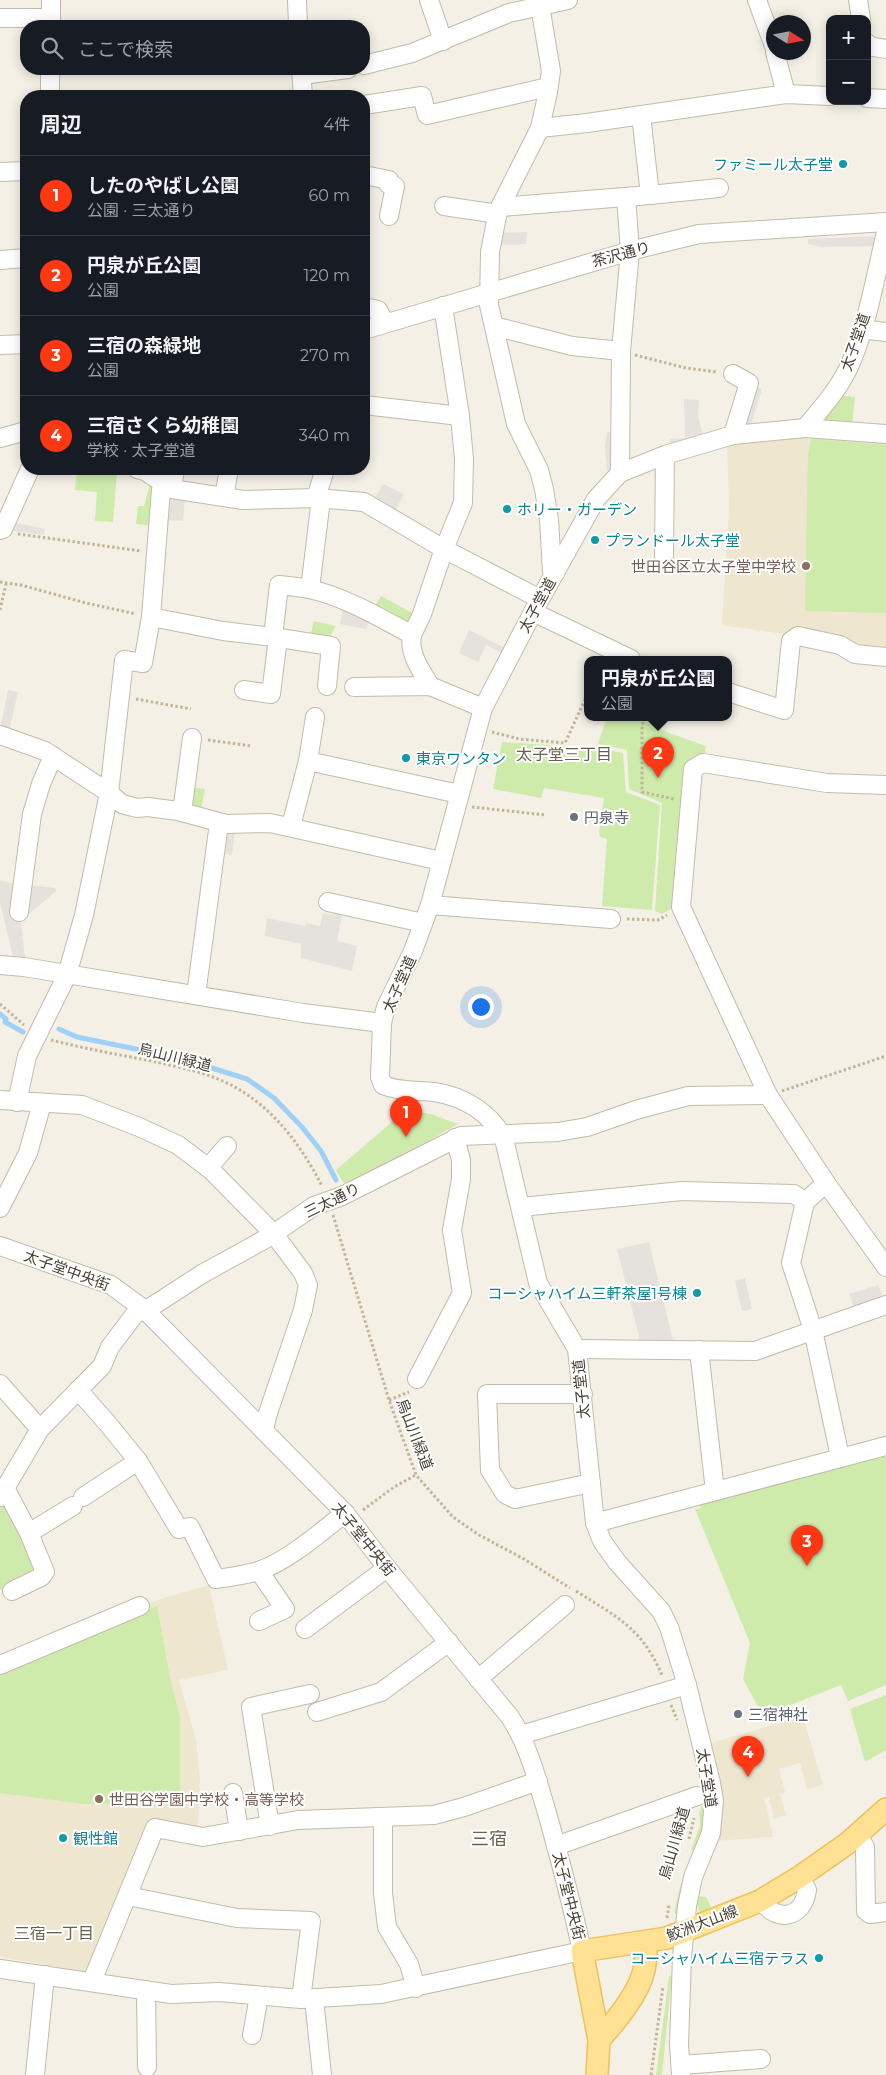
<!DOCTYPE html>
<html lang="ja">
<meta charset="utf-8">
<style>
body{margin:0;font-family:Montserrat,"Noto Sans JP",sans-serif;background:#20242c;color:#f1f3f6}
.controls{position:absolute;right:15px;top:15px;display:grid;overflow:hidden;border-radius:10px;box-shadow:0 2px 12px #0003}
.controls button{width:45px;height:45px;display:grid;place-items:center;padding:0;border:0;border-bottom:1px solid #363941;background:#171b24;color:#f1f3f6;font:25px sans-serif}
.compass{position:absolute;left:766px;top:15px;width:45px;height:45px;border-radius:50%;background:#171b24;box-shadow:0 2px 12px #0003;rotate:101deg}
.you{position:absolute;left:480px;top:1006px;width:18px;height:18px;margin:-12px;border:4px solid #fff;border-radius:50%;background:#1a73e8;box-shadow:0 0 0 8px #1a73e833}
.badge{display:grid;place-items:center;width:32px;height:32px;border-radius:50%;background:#ff3712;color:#fff;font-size:16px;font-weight:700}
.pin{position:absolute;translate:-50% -41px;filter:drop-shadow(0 1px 2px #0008)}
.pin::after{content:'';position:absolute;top:26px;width:18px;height:15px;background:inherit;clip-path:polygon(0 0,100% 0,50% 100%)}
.popup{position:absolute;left:584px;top:656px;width:148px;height:65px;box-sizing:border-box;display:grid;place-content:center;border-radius:10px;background:#171b24;filter:drop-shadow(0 1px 4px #0005);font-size:16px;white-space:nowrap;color:#9ea1a6}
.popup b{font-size:19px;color:#f1f3f6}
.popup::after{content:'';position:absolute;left:50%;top:100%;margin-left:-10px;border:10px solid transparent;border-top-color:#171b24}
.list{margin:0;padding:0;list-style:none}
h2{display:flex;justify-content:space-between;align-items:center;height:65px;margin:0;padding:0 20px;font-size:21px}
h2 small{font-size:16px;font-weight:400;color:#9ea1a6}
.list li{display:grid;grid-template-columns:32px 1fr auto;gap:15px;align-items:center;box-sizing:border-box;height:80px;padding:0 20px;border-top:1px solid #363941}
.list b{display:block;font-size:19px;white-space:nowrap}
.list p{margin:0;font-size:16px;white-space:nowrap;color:#9ea1a6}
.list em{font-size:16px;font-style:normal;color:#9ea1a6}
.icon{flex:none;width:28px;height:28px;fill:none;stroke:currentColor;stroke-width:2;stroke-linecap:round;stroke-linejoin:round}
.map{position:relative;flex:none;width:886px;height:2075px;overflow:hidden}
.search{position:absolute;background:#171b24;box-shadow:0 2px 12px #0003;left:20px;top:20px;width:350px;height:55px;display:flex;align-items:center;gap:12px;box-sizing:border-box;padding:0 18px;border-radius:20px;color:#9ea1a6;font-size:19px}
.panel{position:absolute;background:#171b24;box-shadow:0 2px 12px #0003;left:20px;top:90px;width:350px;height:385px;border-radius:20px}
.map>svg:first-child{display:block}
.education{fill:#eee6cf}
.green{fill:#ceebac}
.parking{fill:#e5e2de}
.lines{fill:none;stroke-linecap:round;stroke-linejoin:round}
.stream{stroke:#9ed1f5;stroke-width:5}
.minor-casing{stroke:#c3bbab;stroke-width:20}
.major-casing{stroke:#ecc25d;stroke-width:24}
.path{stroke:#c3b498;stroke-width:3;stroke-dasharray:2.5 2.5;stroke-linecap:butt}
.minor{stroke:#fff;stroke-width:18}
.major{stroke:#ffe194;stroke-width:21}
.culture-dot{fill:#0f9aa8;stroke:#fff;stroke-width:2}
.education-dot{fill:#8d6e63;stroke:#fff;stroke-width:2}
.worship-dot{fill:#6b7280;stroke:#fff;stroke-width:2}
.labels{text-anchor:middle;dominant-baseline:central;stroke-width:4;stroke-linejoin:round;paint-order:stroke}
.culture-label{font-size:15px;fill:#0d838f;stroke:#fff;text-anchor:start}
.street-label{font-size:15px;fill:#484035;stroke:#fff}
.education-label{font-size:15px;fill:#785e54;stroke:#fff;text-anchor:end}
.worship-label{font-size:15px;fill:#5b616d;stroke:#fff;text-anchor:start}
.neighbourhood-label{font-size:16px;fill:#6b5e4b;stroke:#fff}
.quarter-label{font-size:18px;fill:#6b5e4b;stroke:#fff}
</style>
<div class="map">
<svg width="886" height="2075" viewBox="0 0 886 2075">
<rect width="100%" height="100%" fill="#f4f0e6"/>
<!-- education -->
<g class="education">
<path d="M804,433L886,441V653L845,643L722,625L729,507L727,444Z"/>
<path d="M209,1585L228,1670L179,1680L196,1740L200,1778L198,1831L151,1820L92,1973L0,1957V1669L160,1599Z"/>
<path d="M803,1716L823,1785L807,1789L800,1763L779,1769L785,1792L780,1794L786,1815L774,1819L769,1797L764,1798L773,1837L715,1841L708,1744Z"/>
</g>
<!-- green -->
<g class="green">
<path d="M837,395L855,397L852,425L818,423Z"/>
<path d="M811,439L886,445V613L805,611L808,456Z"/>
<path d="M77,471L117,473L113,522L95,521L97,492L75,490Z"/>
<path d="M150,484L155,489L154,526L136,524L138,506H144Z"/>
<path d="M381,596L414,614L410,623L407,625L374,607Z"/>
<path d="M314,621L336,626L328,640L310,637Z"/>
<path d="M607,717H665L661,730L706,746L677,905L662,914L655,911L662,803L629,789L627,750L598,744Z"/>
<path d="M502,742L598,748L623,753L626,792L660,805L652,910L602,906L607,839L600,837L599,833L604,798L544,788L541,798L493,789Z"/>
<path d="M188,787L205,789L201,810L185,806Z"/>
<path d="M406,1110L431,1114L458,1124L347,1188L336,1170Z"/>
<path d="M886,1452V1685L848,1701L841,1685L763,1716L743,1679L750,1643L695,1509L701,1508L699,1504Z"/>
<path d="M2,1504H9L37,1573L0,1590V1508Z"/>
<path d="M157,1606L170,1678L180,1717V1803L85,1804L0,1793V1672Z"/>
<path d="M886,1695V1750L865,1762L850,1709Z"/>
<path d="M702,1757L710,1800L708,1826L683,1891L678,1914L674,1913L680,1887L695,1851L691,1850L700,1825L699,1813L704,1801H706L696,1758Z"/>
<path d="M695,1896L706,1897L712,1909L700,1915Z"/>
<path d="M669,1976H672L662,2075H656Z"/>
</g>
<!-- parking -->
<g class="parking">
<path d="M527,232L526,244L499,245L500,233Z"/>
<path d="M878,236L877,246L820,247L808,244V239Z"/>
<path d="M752,386L762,389L750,428L737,429Z"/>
<path d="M684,399L699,400L698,415L704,440L670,451V439L685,438Z"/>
<path d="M607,432L616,433L615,474L607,471L605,446Z"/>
<path d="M383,484L404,494L394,513L373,501Z"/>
<path d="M166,494L185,497L183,521L163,520Z"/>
<path d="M12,522L45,529L44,535L6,530Z"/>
<path d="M343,606L371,618L366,629L340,624Z"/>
<path d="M469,630L507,649L505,654L486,645L478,662L459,653Z"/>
<path d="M8,690L18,692L9,732L0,729Z"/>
<path d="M224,829L235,831L232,855L221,853Z"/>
<path d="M0,881L18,884L11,919L21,921L25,958L13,957L0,902Z"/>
<path d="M27,885L55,888L56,891L23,919Z"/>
<path d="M334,908L343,910L337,941L357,946L352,971L301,958V944L265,936L267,918L305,926L306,923L320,926L323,913L332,915Z"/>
<path d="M649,1242L673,1340L640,1341L617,1249Z"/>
<path d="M745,1278L752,1309L742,1311L735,1281Z"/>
<path d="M878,1285L884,1300L855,1310L849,1294Z"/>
</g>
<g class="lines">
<!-- stream -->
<g class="stream">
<path d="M0,1014L6,1019L5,1022L23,1032"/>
<path d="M59,1029L77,1037L180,1058L247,1079L274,1098L302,1127L321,1151L336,1180"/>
</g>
<!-- minor casing -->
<g class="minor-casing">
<g id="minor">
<path d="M297,0L298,26"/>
<path d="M429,0L443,41"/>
<path d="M539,0L551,71L548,92L540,128L498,211L490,252L489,305L516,424L539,470L544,489L549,520L552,571L555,573"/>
<path d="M757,0L774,46"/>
<path d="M858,0L861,19"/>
<path d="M0,18H51"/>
<path d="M51,26V0"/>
<path d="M867,43L868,46L886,49"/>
<path d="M775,52L786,94"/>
<path d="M364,65L412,53L509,13L568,0"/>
<path d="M301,69L303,96"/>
<path d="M302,75L348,69"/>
<path d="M50,96V69"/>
<path d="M867,98L886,99"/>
<path d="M364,105L422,96L427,115L548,87"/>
<path d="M641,115L650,195"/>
<path d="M540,128L587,123L786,94L830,96"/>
<path d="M0,172L26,171"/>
<path d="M364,175L389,180L388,184L395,186L389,216"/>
<path d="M444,206L498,214"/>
<path d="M500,207L650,195L719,188"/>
<path d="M0,260L26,258"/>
<path d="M364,307L378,310L385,323"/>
<path d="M494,326L572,346L621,351"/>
<path d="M861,329L886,332"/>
<path d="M364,330L630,251L699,234L886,222"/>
<path d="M0,345L26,344"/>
<path d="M733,374L749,383L733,435"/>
<path d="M364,405L460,416"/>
<path d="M805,428L886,434"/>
<path d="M0,438L26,431"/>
<path d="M137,469L145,471L172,489L243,500L316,498L364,502L444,549L540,599"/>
<path d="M620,473L621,351L630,251L626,197"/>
<path d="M172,489L175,469"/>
<path d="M224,497L229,469"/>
<path d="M316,498L325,469"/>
<path d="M0,530L3,529L30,469"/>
<path d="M664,556L665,455"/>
<path d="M310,589L321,499"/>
<path d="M533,612L631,659"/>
<path d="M151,617L223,631L273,637L279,585C289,586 299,587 309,589C343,596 381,618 412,635L422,614L444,549L463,503L464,459L460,416L443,306"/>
<path d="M412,635C408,653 421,670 430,686"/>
<path d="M273,637L331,646L327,686"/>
<path d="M354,687L430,686L483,708"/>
<path d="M244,690L271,694L278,638"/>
<path d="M728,692L784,710L791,641L798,636L840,645L855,654L886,657"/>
<path d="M0,735L45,751L109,793L122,804L137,808L148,807L178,811L226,824L270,823L441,861"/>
<path d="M308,761L459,794"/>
<path d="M886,785L827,783L703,763L693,769L681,907L768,1095L826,1183L886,1267"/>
<path d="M182,812L192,738"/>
<path d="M291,826L308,761L315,717"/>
<path d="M328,902L423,923"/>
<path d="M430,905L611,919"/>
<path d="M19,912L32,814L41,784L53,756"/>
<path d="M0,965L24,967L303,1013L382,1023"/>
<path d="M196,995L219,823"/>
<path d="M0,1100L82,1105L139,1127L178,1145L211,1170L274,1234L303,1273L308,1285L303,1310L267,1416L264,1431"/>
<path d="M17,1102L27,1056L67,975L84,915L109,793L124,660L143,663L151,617L161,490L164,485"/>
<path d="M208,1168L227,1146"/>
<path d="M826,1183L805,1202L791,1263L813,1330L840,1457"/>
<path d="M521,1207L682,1191L794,1194L805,1202"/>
<path d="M0,1208L28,1153L42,1103"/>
<path d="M0,1246L111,1285L145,1310L345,1513L387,1568L510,1717C529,1746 537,1780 547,1813C560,1859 572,1905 582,1951L381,1994L301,1999L219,1992L171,1994L0,1969"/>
<path d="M577,1349L755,1351L886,1305"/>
<path d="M699,1350L715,1491"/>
<path d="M417,1379L462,1293L452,1230L461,1179V1160L455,1138"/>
<path d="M0,1384L40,1429"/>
<path d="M78,1390L108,1424L138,1461L179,1529L190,1527L216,1579C230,1577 245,1575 258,1571C287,1562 322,1531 345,1513"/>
<path d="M583,1394H487L490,1470L505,1494L515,1499L591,1483"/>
<path d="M5,1488L29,1533L45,1572L41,1577L12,1591"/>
<path d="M0,1497L40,1429L102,1366L110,1347L135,1314L151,1307L202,1274L269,1237L314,1206L342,1196L461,1136L558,1132L587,1127L636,1110L688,1096L768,1095"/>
<path d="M83,1497L138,1461"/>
<path d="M595,1523L886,1446"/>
<path d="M29,1533L73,1506"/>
<path d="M259,1621L285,1609L259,1571"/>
<path d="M305,1629L387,1568"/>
<path d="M0,1665L140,1606"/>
<path d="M478,1679L565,1605"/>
<path d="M317,1712L381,1692L449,1642"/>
<path d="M521,1735L687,1685"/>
<path d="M233,1793L239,1831"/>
<path d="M383,1817V1893L387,1927L409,1964L416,1988"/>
<path d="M270,1826L251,1707L310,1694"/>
<path d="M857,1835L865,1847L866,1911L870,1914L886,1912"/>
<path d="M556,1846L697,1796"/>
<path d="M128,1896L237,1918L311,1921L301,1999"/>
<path d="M761,1900C776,1923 803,1919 807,1890L800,1877"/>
<path d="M92,1981L155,1828L203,1837L298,1820L434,1815L464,1807L538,1781"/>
<path d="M146,1990L147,2067"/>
<path d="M314,1999L322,2075"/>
<path d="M252,2035L259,1996"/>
<path d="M681,2065L761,2059"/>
<path d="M35,2075L45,1975"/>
<path d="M681,2075L679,2044L682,1957L687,1906L693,1877L711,1833L714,1801L711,1783L687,1685L669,1627L661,1611L617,1562L602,1541L595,1523L577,1349L538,1283L504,1139C491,1113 463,1096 434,1092C417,1090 399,1092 383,1085L380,1077L382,1023L386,1007L413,951L430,905L483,708L533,612L596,499L620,473L665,455L733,435L805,428C821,409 837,391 848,369C866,331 876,274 886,232"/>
</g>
</g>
<!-- major casing -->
<g class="major-casing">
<g id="major">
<path d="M599,2040C615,2022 639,1994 644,1970C646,1961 646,1951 646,1942"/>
<path d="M597,2075L599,2040L582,1951L667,1938L760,1901L798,1878L848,1843L886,1809"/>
</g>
</g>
<!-- path -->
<g class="path">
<path d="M635,355L686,368L717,372"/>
<path d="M18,534L141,551"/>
<path d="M0,582L21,585L86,603L136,614"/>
<path d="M0,610L6,584"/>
<path d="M136,699L191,709"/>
<path d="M644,717L642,729V792L674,799"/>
<path d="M492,732L519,739L565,743L588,693"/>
<path d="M208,740L252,746"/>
<path d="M472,807L546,815"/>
<path d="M627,919L658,920L667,915"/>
<path d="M0,1004L24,1025"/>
<path d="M51,1040C86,1049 121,1055 156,1062C179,1067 203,1072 225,1082C270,1103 300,1143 322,1186"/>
<path d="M782,1091L886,1056"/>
<path d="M333,1215L389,1400L416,1475L453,1517L479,1535L524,1559L570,1588"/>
<path d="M389,1400L409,1392"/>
<path d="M363,1510L394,1487L416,1475"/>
<path d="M576,1591C618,1618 641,1627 662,1675"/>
<path d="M671,1705L677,1720"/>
<path d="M689,1839L694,1818"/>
<path d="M667,1918L669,1905"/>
<path d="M651,2075L663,1987"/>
</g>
<!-- minor -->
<use href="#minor" class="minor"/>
<!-- major -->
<use href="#major" class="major"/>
</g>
<!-- markers -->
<g class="culture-dot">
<circle cx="843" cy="164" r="5"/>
<circle cx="507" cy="509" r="5"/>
<circle cx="595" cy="540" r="5"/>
<circle cx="406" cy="758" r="5"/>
<circle cx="697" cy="1293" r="5"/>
<circle cx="63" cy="1838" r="5"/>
<circle cx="819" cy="1958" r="5"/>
</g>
<g class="education-dot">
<circle cx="806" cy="566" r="5"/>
<circle cx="99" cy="1799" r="5"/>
</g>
<g class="worship-dot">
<circle cx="574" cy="817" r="5"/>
<circle cx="738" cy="1714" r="5"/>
</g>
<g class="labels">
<!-- culture labels -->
<g class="culture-label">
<text x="833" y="164" text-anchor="end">ファミール太子堂</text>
<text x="517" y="509">ホリー・ガーデン</text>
<text x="605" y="540">プランドール太子堂</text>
<text x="416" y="758">東京ワンタン</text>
<text x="687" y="1293" text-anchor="end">コーシャハイム三軒茶屋1号棟</text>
<text x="73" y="1838">観性館</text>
<text x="809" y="1958" text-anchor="end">コーシャハイム三宿テラス</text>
</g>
<!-- street labels -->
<g class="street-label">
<text transform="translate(621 254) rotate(-15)">茶沢通り</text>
<text transform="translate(855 342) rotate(-71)">太子堂道</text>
<text transform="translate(537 605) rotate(-61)">太子堂道</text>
<text transform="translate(399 984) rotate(-66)">太子堂道</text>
<text transform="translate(175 1057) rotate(14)">烏山川緑道</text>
<text transform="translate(332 1200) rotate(-26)">三太通り</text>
<text transform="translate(67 1270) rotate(20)">太子堂中央街</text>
<text transform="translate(581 1389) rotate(-96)">太子堂道</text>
<text transform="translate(415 1434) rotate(69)">烏山川緑道</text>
<text transform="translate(364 1539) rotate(51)">太子堂中央街</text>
<text transform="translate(707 1778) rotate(81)">太子堂道</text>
<text transform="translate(674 1843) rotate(-74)">烏山川緑道</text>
<text transform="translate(569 1896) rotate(76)">太子堂中央街</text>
<text transform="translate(702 1923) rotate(-21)">鮫洲大山線</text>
</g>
<!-- education labels -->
<g class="education-label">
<text x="796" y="566">世田谷区立太子堂中学校</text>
<text x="109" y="1799" text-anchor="start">世田谷学園中学校・高等学校</text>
</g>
<!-- worship labels -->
<g class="worship-label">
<text x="584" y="817">円泉寺</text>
<text x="748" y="1714">三宿神社</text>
</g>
<!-- neighbourhood labels -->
<g class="neighbourhood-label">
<text x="564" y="754">太子堂三丁目</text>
<text x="54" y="1933">三宿一丁目</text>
</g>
<!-- quarter labels -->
<g class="quarter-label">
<text x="489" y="1839">三宿</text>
</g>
</g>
</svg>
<div class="controls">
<button>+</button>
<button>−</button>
</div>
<svg class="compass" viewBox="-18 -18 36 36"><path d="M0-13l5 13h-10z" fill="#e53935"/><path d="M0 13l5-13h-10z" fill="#9ea1a6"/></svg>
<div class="you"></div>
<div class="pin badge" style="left:406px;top:1137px">1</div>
<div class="pin badge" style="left:658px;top:778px">2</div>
<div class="popup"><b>円泉が丘公園</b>公園</div>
<div class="pin badge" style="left:807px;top:1566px">3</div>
<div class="pin badge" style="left:748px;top:1777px">4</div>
<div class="search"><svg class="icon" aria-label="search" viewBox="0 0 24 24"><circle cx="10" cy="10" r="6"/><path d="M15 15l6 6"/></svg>ここで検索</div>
<section class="panel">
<h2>周辺<small>4件</small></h2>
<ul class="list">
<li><span class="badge">1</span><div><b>したのやばし公園</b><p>公園 · 三太通り</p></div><em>60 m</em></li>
<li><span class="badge">2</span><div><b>円泉が丘公園</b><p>公園</p></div><em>120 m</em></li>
<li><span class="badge">3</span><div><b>三宿の森緑地</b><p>公園</p></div><em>270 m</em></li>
<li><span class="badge">4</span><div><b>三宿さくら幼稚園</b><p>学校 · 太子堂道</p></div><em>340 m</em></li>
</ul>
</section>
</div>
